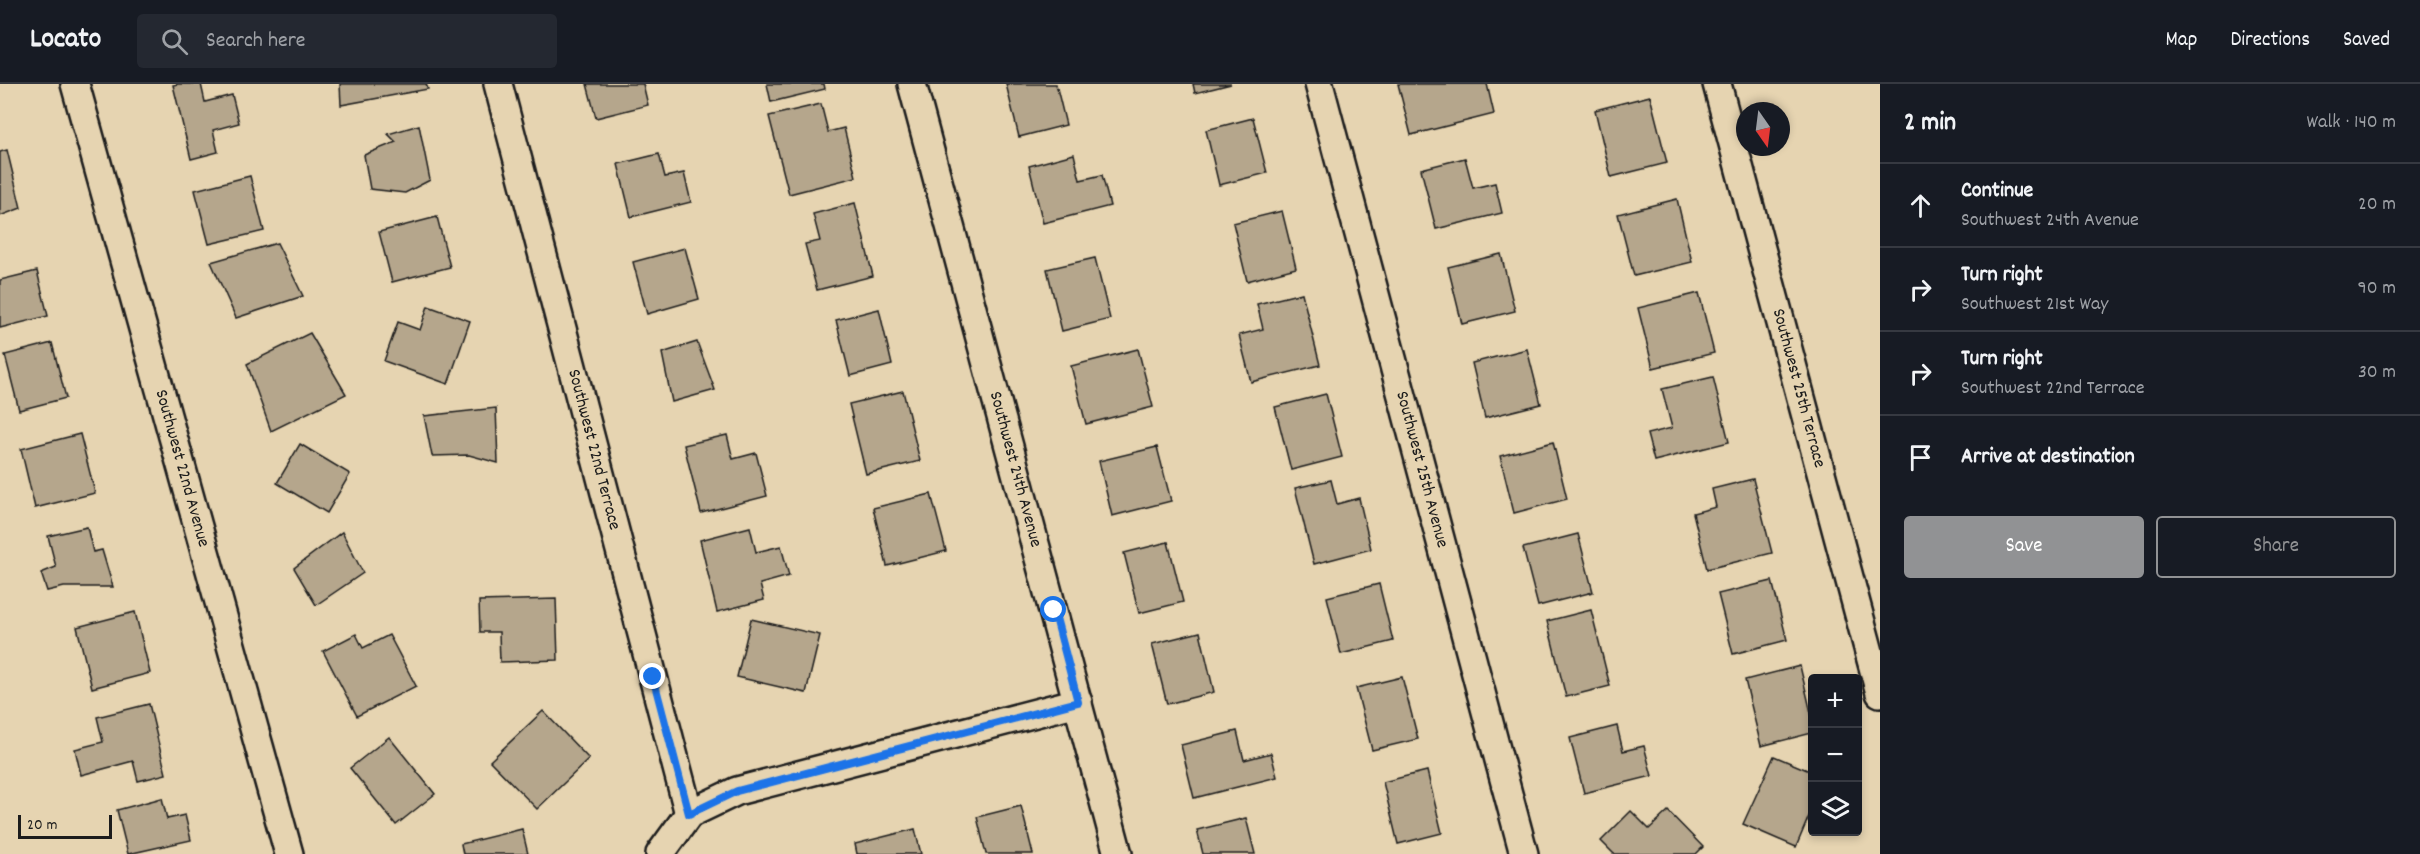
<!DOCTYPE html>
<meta charset="utf-8">
<style>
body{margin:0;font-family:Dekko,sans-serif;background:#242831;color:#f1f3f6}
.controls{position:absolute;right:18px;bottom:18px;display:grid;overflow:hidden;border-radius:6px;box-shadow:0 3px 9px #0003}
.controls button{width:54px;height:54px;display:grid;place-items:center;padding:0;border:0;border-bottom:2px solid #363941;background:#171b24;color:#f1f3f6;font:30px sans-serif}
.compass{position:absolute;left:1736px;top:18px;width:54px;height:54px;border-radius:50%;background:#171b24;box-shadow:0 3px 9px #0003;rotate:166deg}
.scale{position:absolute;left:18px;bottom:15px;width:94px;box-sizing:border-box;padding-left:6px;border:3px solid #1c1c1c;border-top:0;font-size:16px;line-height:21px;white-space:nowrap;color:#1c1c1c;-webkit-text-stroke:4px #e6d4b1;paint-order:stroke}
.stop{position:absolute;width:18px;height:18px;margin:-14px;border:4px solid #1a73e8;border-radius:50%;background:#fff}
.stop.end{background:#1a73e8;border-color:#fff;box-shadow:0 2px 6px #0008}
.list{margin:0;padding:0;list-style:none}
h2{display:flex;justify-content:space-between;align-items:center;height:78px;margin:0;padding:0 24px;font-size:26px}
h2 small{font-size:20px;font-weight:400;color:#9ea1a6}
.list li{display:grid;grid-template-columns:39px 1fr auto;gap:18px;align-items:center;box-sizing:border-box;height:84px;padding:0 24px;border-top:2px solid #363941}
.list b{display:block;font-size:22px;white-space:nowrap}
.list p{margin:0;font-size:20px;white-space:nowrap;color:#9ea1a6}
.list em{font-size:20px;font-style:normal;color:#9ea1a6}
.actions{display:flex;gap:12px;padding:18px 24px}
.actions a{flex:1;padding:14px 0;border:2px solid #919294;border-radius:6px;text-align:center;font-size:21px;color:#919294}
.actions .main{background:#919294;color:#fff}
.icon{flex:none;width:33px;height:33px;fill:none;stroke:currentColor;stroke-width:2;stroke-linecap:round;stroke-linejoin:round}
.map{position:relative;flex:none;width:1880px;height:770px;overflow:hidden}
header{display:flex;align-items:center;gap:36px;box-sizing:border-box;height:84px;padding:0 30px;background:#171b24;border-bottom:2px solid #363941}
header strong{font-size:28px}
nav{display:flex;gap:33px;margin-inline-start:auto;font-size:21px}
.search{width:420px;height:54px;background:#242831;display:flex;align-items:center;gap:15px;box-sizing:border-box;padding:0 21px;border-radius:6px;color:#9ea1a6;font-size:22px}
main{display:flex}
aside{flex:1;background:#171b24}
.map>svg:first-child{display:block}
.building{fill:#b5a68c;stroke:#1c1c1c;stroke-width:1.5}
.lines{fill:none;stroke-linecap:round;stroke-linejoin:round}
.street-casing{stroke:#1c1c1c;stroke-width:32}
.street{stroke:#e6d4b1;stroke-width:27}
.route{stroke:#1a73e8;stroke-width:8}
.labels{text-anchor:middle;dominant-baseline:central;stroke-width:4.5;stroke-linejoin:round;paint-order:stroke}
.street-label{font-size:18px;fill:#1c1c1c;stroke:#e6d4b1}
</style>
<header>
<strong>Locato</strong>
<div class="search"><svg class="icon" aria-label="search" viewBox="0 0 24 24"><circle cx="10" cy="10" r="6"/><path d="M15 15l6 6"/></svg>Search here</div>
<nav><a>Map</a><a>Directions</a><a>Saved</a></nav>
</header>
<main>
<div class="map">
<svg width="1880" height="770" viewBox="0 0 1880 770">
<rect width="100%" height="100%" fill="#e6d4b1"/>
<filter id="ink" filterUnits="userSpaceOnUse"><feTurbulence type="fractalNoise" baseFrequency=".0167" numOctaves="2"/><feDisplacementMap in="SourceGraphic" scale="12" xChannelSelector="R" yChannelSelector="G"/><feConvolveMatrix kernelMatrix="1 2 1 2 8 2 1 2 1" color-interpolation-filters="sRGB"/></filter>
<g filter="url(#ink)">
<!-- building -->
<g class="building">
<path d="M178,0H201L205,18L232,11L239,39L213,46L218,68L191,75L173,1Z"/>
<path d="M340,0H426L428,5L341,21Z"/>
<path d="M587,0H643L648,21L596,34Z"/>
<path d="M767,0H824L825,5L771,18Z"/>
<path d="M1006,0H1056L1066,41L1019,53Z"/>
<path d="M1193,0H1231L1195,9Z"/>
<path d="M1398,0H1487L1494,30L1411,51Z"/>
<path d="M1650,12L1667,79L1611,93L1595,26Z"/>
<path d="M821,20L828,48L844,44L856,93L789,110L769,32Z"/>
<path d="M1253,34L1267,89L1219,101L1206,46Z"/>
<path d="M419,41L430,96L405,109L370,105L364,71L396,58L388,50Z"/>
<path d="M7,66L21,124L0,132V68Z"/>
<path d="M659,70L665,93L684,89L691,118L631,133L618,80Z"/>
<path d="M1074,70L1080,96L1102,91L1110,122L1043,139L1029,82Z"/>
<path d="M1465,74L1473,104L1495,99L1502,129L1436,145L1421,85Z"/>
<path d="M250,92L264,147L209,160L195,106Z"/>
<path d="M1677,115L1692,178L1634,192L1618,130Z"/>
<path d="M855,119L873,192L817,206L805,160L820,157L813,130Z"/>
<path d="M1282,127L1296,184L1247,197L1233,139Z"/>
<path d="M437,133L450,183L392,198L379,148Z"/>
<path d="M277,159L303,212L236,234L211,178Z"/>
<path d="M685,164L699,215L647,230L633,178Z"/>
<path d="M1501,170L1515,227L1462,240L1448,183Z"/>
<path d="M1095,174L1110,235L1062,247L1047,185Z"/>
<path d="M37,187L48,232L0,244V196Z"/>
<path d="M1302,209L1320,281L1251,298L1239,251L1263,245L1257,220Z"/>
<path d="M1699,209L1714,269L1653,284L1638,224Z"/>
<path d="M428,222L470,237L448,300L384,277L398,238L420,246Z"/>
<path d="M879,225L892,281L850,292L836,236Z"/>
<path d="M310,249L346,310L271,347L247,280Z"/>
<path d="M697,258L715,306L672,318L662,269Z"/>
<path d="M52,259L66,314L19,326L5,271Z"/>
<path d="M1138,265L1153,323L1086,340L1071,282Z"/>
<path d="M1527,265L1541,320L1485,334L1472,279Z"/>
<path d="M1713,293L1729,358L1654,377L1647,350L1672,344L1662,305Z"/>
<path d="M903,307L920,377L866,390L849,320Z"/>
<path d="M1326,310L1342,373L1291,386L1275,323Z"/>
<path d="M496,324L498,379L469,371L432,372L424,332Z"/>
<path d="M80,350L95,409L35,424L21,365Z"/>
<path d="M727,351L733,375L756,369L767,412L701,429L684,361Z"/>
<path d="M1553,358L1567,415L1514,429L1500,372Z"/>
<path d="M300,360L350,390L327,429L277,399Z"/>
<path d="M1157,363L1171,417L1112,432L1099,377Z"/>
<path d="M1753,395L1772,469L1707,485L1693,429L1716,423L1712,405Z"/>
<path d="M1331,396L1337,420L1359,414L1371,465L1314,480L1295,404Z"/>
<path d="M931,410L946,467L887,482L873,424Z"/>
<path d="M87,443L93,468L102,466L113,503H64L47,507L41,489L56,483L48,452Z"/>
<path d="M750,443L756,468L781,462L789,492L760,500L764,516L717,528L700,456Z"/>
<path d="M342,448L363,489L316,521L294,484Z"/>
<path d="M1578,450L1593,508L1538,522L1523,464Z"/>
<path d="M1168,458L1183,518L1139,529L1124,469Z"/>
<path d="M1772,497L1787,556L1733,570L1718,510Z"/>
<path d="M1379,500L1393,557L1341,570L1327,513Z"/>
<path d="M556,515L558,576L500,578L499,548H480L479,517Z"/>
<path d="M1591,526L1610,602L1566,613L1547,537Z"/>
<path d="M135,528L150,589L92,604L77,543Z"/>
<path d="M751,535L820,551L806,609L737,593Z"/>
<path d="M1200,548L1214,608L1167,620L1152,560Z"/>
<path d="M356,550L363,564L389,551L416,602L357,632L323,567Z"/>
<path d="M1800,582L1812,633V649L1761,662L1745,596Z"/>
<path d="M1402,593L1418,655L1372,666L1356,604Z"/>
<path d="M149,620L166,690L138,697L133,677L81,691L75,665L103,658L97,633Z"/>
<path d="M543,627L589,675L537,725L490,677Z"/>
<path d="M1617,642L1623,667L1644,662L1652,692L1584,709L1570,654Z"/>
<path d="M1237,647L1244,676L1271,669L1277,693L1194,714L1181,661Z"/>
<path d="M389,653L435,710L396,741L350,684Z"/>
<path d="M1774,672L1812,688V725L1796,763L1743,740Z"/>
<path d="M1427,687L1442,749L1398,760L1383,698Z"/>
<path d="M162,714L167,735L185,731L191,756L128,770L117,726Z"/>
<path d="M1021,722L1033,770H986L977,733Z"/>
<path d="M1631,727L1649,745L1668,727L1703,763L1696,770H1614L1601,757Z"/>
<path d="M1246,734L1255,770H1203L1197,746Z"/>
<path d="M522,745L528,770H463L461,760Z"/>
<path d="M915,745L921,770H857L855,760Z"/>
</g>
<g class="lines">
<!-- street casing -->
<g class="street-casing">
<g id="street">
<path id="s1" d="M75,0L289,770"/>
<path id="s2" d="M498,0L689,730"/>
<path id="s3" d="M912,0L1118,770"/>
<path id="s4" d="M1319,0L1524,770"/>
<path id="s5" d="M1717,0L1880,609"/>
<path d="M660,770L689,730L737,707L1078,618"/>
</g>
</g>
<!-- street -->
<use href="#street" class="street"/>
</g>
</g>
<g class="lines" filter="url(#ink)">
<!-- route -->
<path class="route" d="M653,593L689,730L737,707L1078,618L1054,526"/>
</g>
<g class="labels">
<!-- street labels -->
<g class="street-label">
<text stroke="none"><textPath href="#s5" startOffset="315">Southwest 25th Terrace</textPath></text>
<text stroke="none"><textPath href="#s2" startOffset="378">Southwest 22nd Terrace</textPath></text>
<text stroke="none"><textPath href="#s1" startOffset="399">Southwest 22nd Avenue</textPath></text>
<text stroke="none"><textPath href="#s3" startOffset="399">Southwest 24th Avenue</textPath></text>
<text stroke="none"><textPath href="#s4" startOffset="399">Southwest 25th Avenue</textPath></text>
</g>
</g>
</svg>
<div class="controls">
<button>+</button>
<button>−</button>
<button><svg class="icon" aria-label="layers" viewBox="0 0 24 24"><path d="M12 4l9 5-9 5-9-5zM3 14l9 5 9-5"/></svg></button>
</div>
<svg class="compass" viewBox="-18 -18 36 36"><path d="M0-13l5 13h-10z" fill="#e53935"/><path d="M0 13l5-13h-10z" fill="#9ea1a6"/></svg>
<div class="scale">20 m</div>
<div class="stop" style="left:1054px;top:526px"></div>
<div class="stop end" style="left:653px;top:593px"></div>
</div>
<aside>
<h2>2 min<small>Walk · 140 m</small></h2>
<ul class="list">
<li><svg class="icon" aria-label="ahead" viewBox="0 0 24 24"><path d="M12 20V5M6 11l6-6 6 6"/></svg><div><b>Continue</b><p>Southwest 24th Avenue</p></div><em>20 m</em></li>
<li><svg class="icon" aria-label="right" viewBox="0 0 24 24"><path d="M7 20v-9h11M14 6l5 5-5 5"/></svg><div><b>Turn right</b><p>Southwest 21st Way</p></div><em>90 m</em></li>
<li><svg class="icon" aria-label="right" viewBox="0 0 24 24"><path d="M7 20v-9h11M14 6l5 5-5 5"/></svg><div><b>Turn right</b><p>Southwest 22nd Terrace</p></div><em>30 m</em></li>
<li><svg class="icon" aria-label="arrive" viewBox="0 0 24 24"><path d="M6 21V4h12l-3 4 3 4H6"/></svg><div><b>Arrive at destination</b></div></li>
</ul>
<div class="actions"><a class="main">Save</a><a>Share</a></div>
</aside>
</main>
